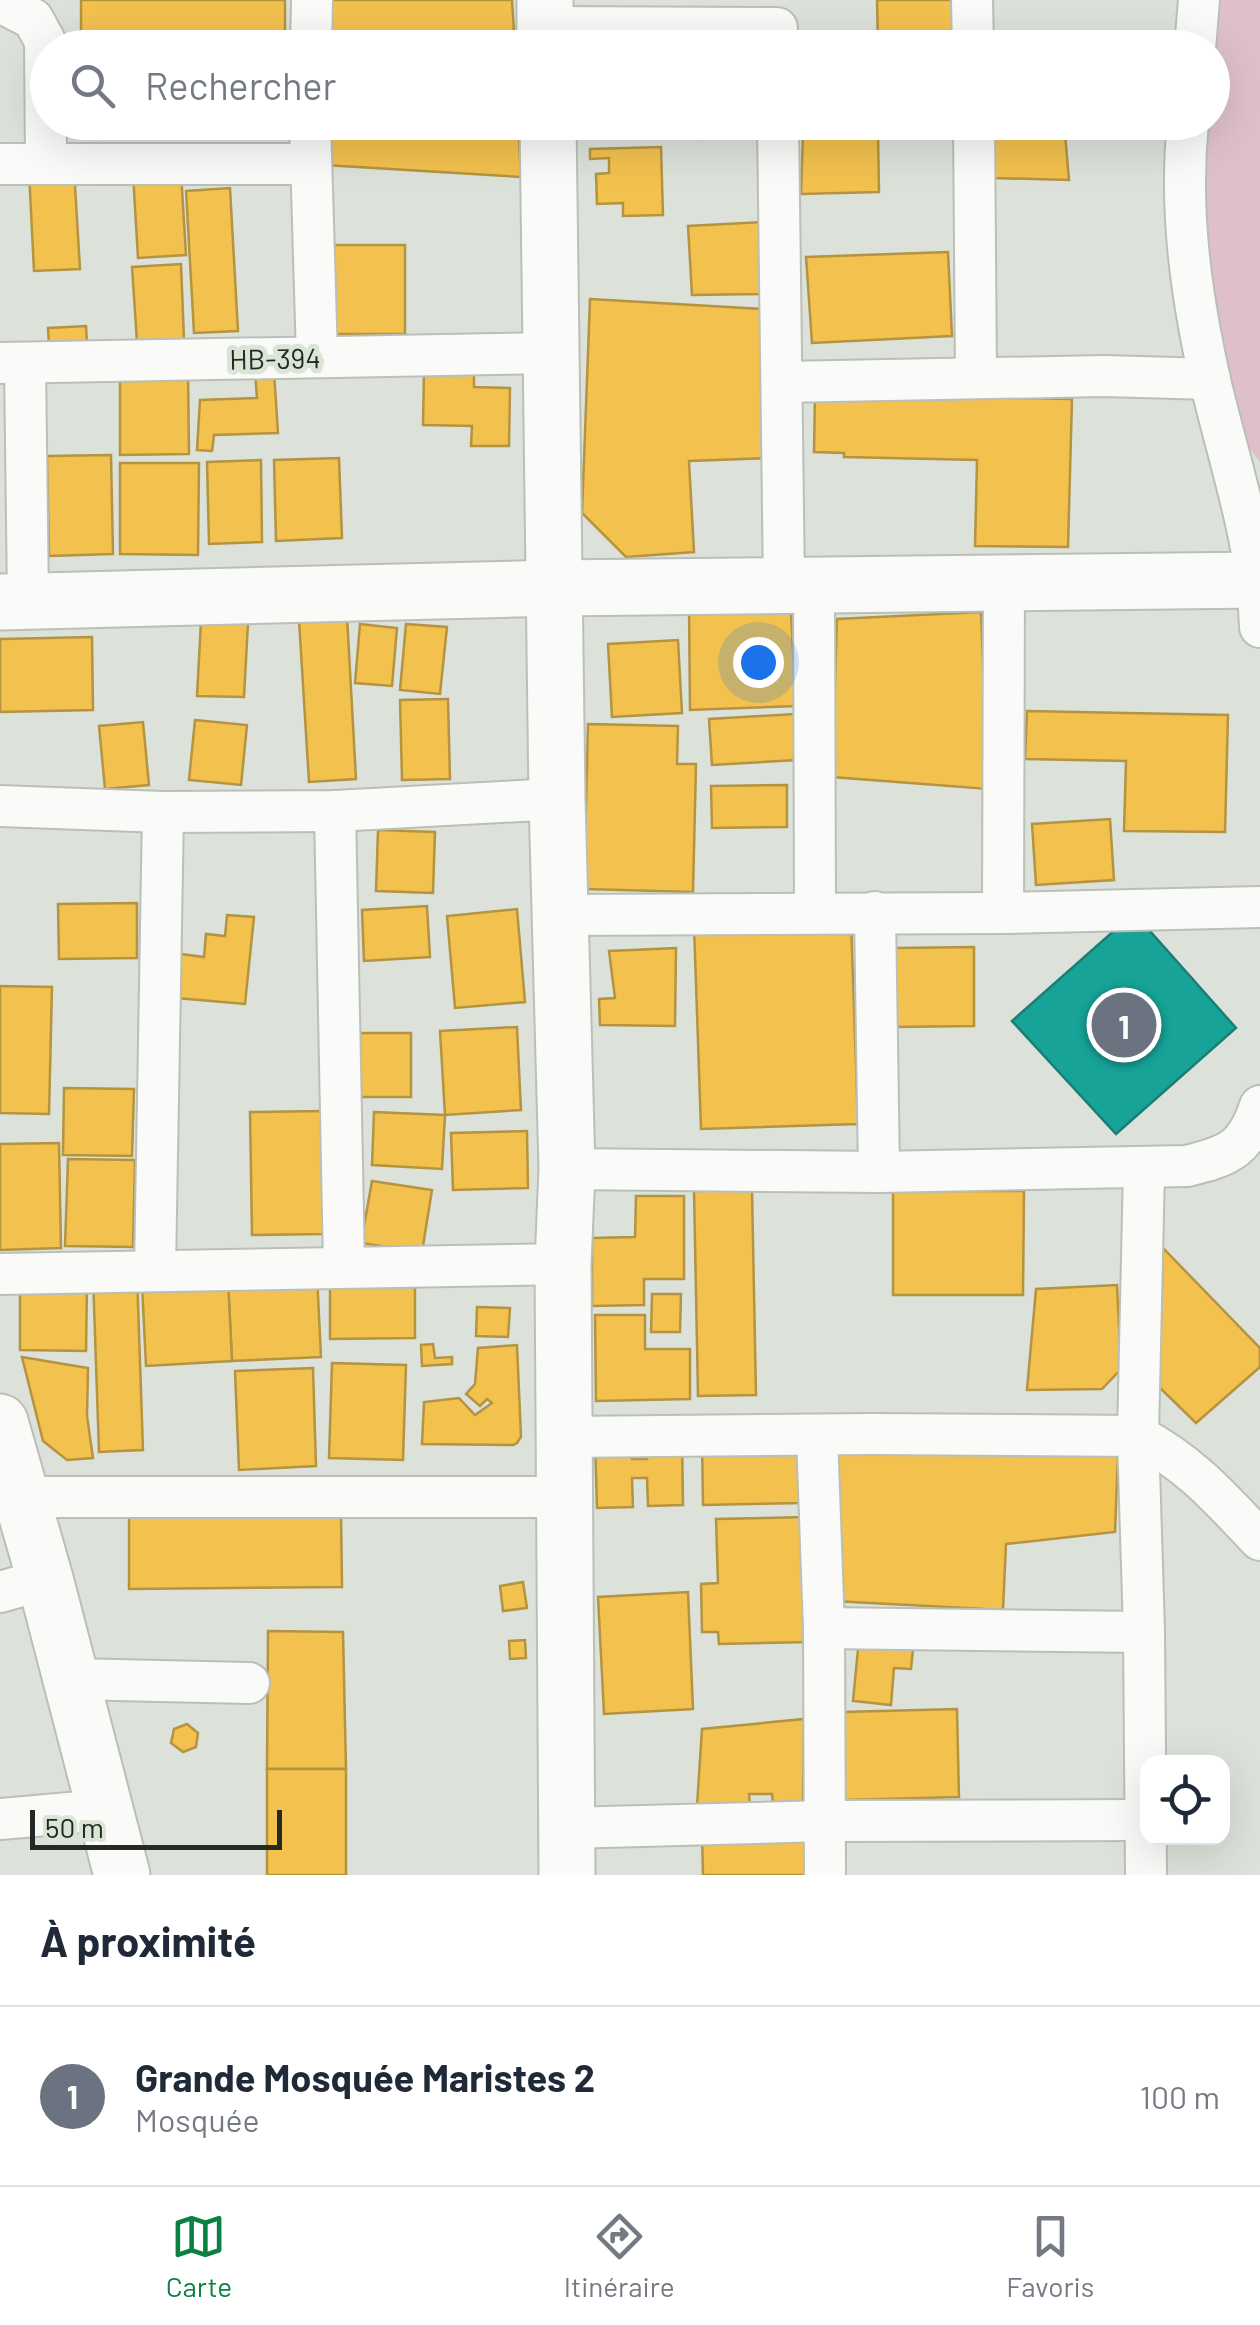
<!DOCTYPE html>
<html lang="fr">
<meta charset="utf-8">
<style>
body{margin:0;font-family:Barlow,sans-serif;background:#f6f6f7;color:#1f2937}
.controls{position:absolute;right:30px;bottom:30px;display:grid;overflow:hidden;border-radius:20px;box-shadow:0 10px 40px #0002}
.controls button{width:90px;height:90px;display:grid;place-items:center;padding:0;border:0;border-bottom:2px solid #e0e1e3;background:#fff;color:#1f2937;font:50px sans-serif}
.scale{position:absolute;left:30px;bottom:25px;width:252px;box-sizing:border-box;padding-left:10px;border:5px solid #252923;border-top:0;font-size:28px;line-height:35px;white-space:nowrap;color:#252923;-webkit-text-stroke:8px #dbe5d6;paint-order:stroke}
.you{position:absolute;left:758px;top:662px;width:35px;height:35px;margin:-25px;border:8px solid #fff;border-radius:50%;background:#1a73e8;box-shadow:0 0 0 15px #1a73e833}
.badge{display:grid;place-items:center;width:65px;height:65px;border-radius:50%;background:#0b8043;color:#fff;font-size:32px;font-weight:700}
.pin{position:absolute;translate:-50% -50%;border:5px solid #fff;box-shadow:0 2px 10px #0006}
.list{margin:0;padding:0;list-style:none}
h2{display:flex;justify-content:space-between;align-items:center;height:130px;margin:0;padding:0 40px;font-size:42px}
h2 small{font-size:32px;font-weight:400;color:#747a83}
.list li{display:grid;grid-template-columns:65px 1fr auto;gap:30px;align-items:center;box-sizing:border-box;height:180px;padding:0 40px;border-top:2px solid #e0e1e3}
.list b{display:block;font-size:38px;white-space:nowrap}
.list p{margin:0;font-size:32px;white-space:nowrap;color:#747a83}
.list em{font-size:32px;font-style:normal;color:#747a83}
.icon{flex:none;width:55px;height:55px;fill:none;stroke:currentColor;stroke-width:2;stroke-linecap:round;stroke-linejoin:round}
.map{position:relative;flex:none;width:1260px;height:1875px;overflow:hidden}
.search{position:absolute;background:#fff;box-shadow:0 10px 40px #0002;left:30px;right:30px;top:30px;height:110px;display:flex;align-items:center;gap:25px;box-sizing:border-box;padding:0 35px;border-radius:55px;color:#747a83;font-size:38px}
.sheet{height:310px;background:#fff}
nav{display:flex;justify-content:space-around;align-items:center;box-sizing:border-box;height:140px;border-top:2px solid #e0e1e3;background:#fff;font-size:28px;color:#747a83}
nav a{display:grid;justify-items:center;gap:5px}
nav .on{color:#0b8043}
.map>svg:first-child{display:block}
.green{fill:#dfc0ca}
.homes{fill:#f2c14e;stroke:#b49341;stroke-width:2.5}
.public{fill:#17a398;stroke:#1b7e75;stroke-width:2.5}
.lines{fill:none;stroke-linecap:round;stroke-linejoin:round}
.street-casing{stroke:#babfb8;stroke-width:44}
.secondary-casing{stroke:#babfb8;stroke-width:59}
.street{stroke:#fafbf9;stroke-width:40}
.secondary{stroke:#fafbf9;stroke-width:55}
.labels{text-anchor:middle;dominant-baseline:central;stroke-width:10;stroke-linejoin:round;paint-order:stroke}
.street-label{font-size:28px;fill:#252923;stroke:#dbe5d6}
</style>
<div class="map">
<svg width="1260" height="1875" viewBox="0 0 1260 1875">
<rect width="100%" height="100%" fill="#dce2da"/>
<!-- green -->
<path class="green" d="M1210,0H1260V462L1231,423L1196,252V123L1212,122Z"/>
<!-- homes -->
<g class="homes">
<rect x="81" y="0" width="204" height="48"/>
<path d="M326,0H512L515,48H326Z"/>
<path d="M877,0H956L958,48H878Z"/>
<path d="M325,122H518L521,177L325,165Z"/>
<path d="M581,122H635V137L581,136Z"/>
<path d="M697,122H764V136L699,139Z"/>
<path d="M988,122H1064L1069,180L992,178Z"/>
<path d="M878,131L879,192L801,194L803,135Z"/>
<path d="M661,147L663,215L623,216V203L597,204L596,174L609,173V158L590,159V149Z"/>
<path d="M74,169L80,269L34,271L29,172Z"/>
<path d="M181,172L186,255L138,258L133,174Z"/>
<path d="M230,188L238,331L194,333L186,191Z"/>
<path d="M763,222L761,294L692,295L688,226Z"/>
<rect x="332" y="245" width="73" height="89"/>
<path d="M948,252L952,336L812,343L806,257Z"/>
<path d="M181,264L184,339L137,342L132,267Z"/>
<path d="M590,299L762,309L769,458L689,461L694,552L626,557L582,513Z"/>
<path d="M86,326L87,344L49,346L48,328Z"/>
<path d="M188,369L189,454L120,455V370Z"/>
<path d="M424,371L474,372V387L510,388L509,446H471L472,426L423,425Z"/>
<path d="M274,372L278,433L214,435L212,451L197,450L200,400L257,398L255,373Z"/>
<path d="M815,394L1072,399L1068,547L975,546L977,460L844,457V453L814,452Z"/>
<path d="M111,455L113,554L49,556L47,456Z"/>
<path d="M339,458L342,538L276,541L274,460Z"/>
<path d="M261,460L262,542L209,544L207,462Z"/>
<path d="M120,463H199L198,555L120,554Z"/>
<path d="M762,602L791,613L796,706L690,710L689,605Z"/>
<path d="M981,612L988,789L832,777L837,619Z"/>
<path d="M347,616L356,779L309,782L299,620Z"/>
<path d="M201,621L248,623L244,697L197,696Z"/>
<path d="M360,624L397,628L392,686L355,683Z"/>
<path d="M406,624L447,627L440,694L400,690Z"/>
<path d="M92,637L93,710L0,712V639Z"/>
<path d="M678,640L682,713L612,717L608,644Z"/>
<path d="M448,699L450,779L402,780L400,700Z"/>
<path d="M1027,711L1228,715L1225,832L1124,831L1126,761L1025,759Z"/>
<path d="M795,714L797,760L712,765L709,719Z"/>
<path d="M195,720L247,725L241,785L189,780Z"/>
<path d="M143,722L149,785L105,789L99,726Z"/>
<path d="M588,724L678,726L677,764H696L693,892L584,889Z"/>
<path d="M787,785V827L712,828L711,786Z"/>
<path d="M1110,819L1114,880L1036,885L1032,824Z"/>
<path d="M378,830L435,832L433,893L376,891Z"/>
<path d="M137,903V958L59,959L58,904Z"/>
<path d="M427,906L430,957L364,961L362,910Z"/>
<path d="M517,909L525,1002L455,1008L447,916Z"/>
<path d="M227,915L254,917L245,1004L177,998L181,954L204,957L206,934L225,936Z"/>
<path d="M851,920L858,1124L701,1129L694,926Z"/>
<path d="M974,947V1026L896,1027L895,948Z"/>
<path d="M676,948L675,1026L600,1025L599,999L615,998L609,951Z"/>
<path d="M0,986L52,987L49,1114L0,1113Z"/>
<path d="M517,1027L521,1110L445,1115L440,1031Z"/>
<rect x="360" y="1033" width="51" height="64"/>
<path d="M64,1088L134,1089L132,1156L63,1155Z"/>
<path d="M323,1111L325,1234L252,1235L250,1112Z"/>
<path d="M374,1112L445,1115L442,1169L372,1165Z"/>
<path d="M527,1131L528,1188L453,1190L451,1133Z"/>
<path d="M59,1143L61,1248L0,1250V1144Z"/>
<path d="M68,1159L135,1160L133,1247L65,1246Z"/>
<path d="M372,1181L432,1190L422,1252L361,1243Z"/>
<path d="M752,1190L756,1395L698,1396L694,1191Z"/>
<path d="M893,1191H1024L1023,1295H893Z"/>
<path d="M636,1196H684V1279H644V1305L592,1306V1238L635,1237Z"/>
<path d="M1163,1248L1260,1348V1367L1196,1423L1159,1387Z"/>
<path d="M330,1273H415V1338L330,1339Z"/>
<path d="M137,1274L143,1450L99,1452L93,1276Z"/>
<path d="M317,1275L321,1357L232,1361L228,1280Z"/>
<path d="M228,1280L232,1361L146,1366L142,1284Z"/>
<path d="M20,1284H87L86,1351L20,1350Z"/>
<path d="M1117,1285L1121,1369L1102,1389L1027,1390L1036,1289Z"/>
<path d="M652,1294H681L680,1332H651Z"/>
<path d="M477,1307L510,1308L508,1337L476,1336Z"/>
<path d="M595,1315H645V1349H690V1399L596,1401Z"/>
<path d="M433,1344L435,1358L452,1357V1364L422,1366L421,1345Z"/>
<path d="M517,1345L521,1437L517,1443L513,1445L422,1444L424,1402L459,1398L475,1415L492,1403L487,1399L480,1406L466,1394L475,1384L478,1348Z"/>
<path d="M22,1357L88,1368L87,1416L93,1458L67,1460L43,1441Z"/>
<path d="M332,1363L406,1365L403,1460L329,1458Z"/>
<path d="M313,1368L316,1466L239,1470L235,1371Z"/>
<path d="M801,1436L803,1503L703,1505L702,1438Z"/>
<path d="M682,1437L683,1505L648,1506L647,1478H632L633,1507L597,1508L595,1441L631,1440L632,1459H647L646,1438Z"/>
<path d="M828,1454H1118L1115,1532L1006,1544L1003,1610L833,1601Z"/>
<path d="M341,1512L342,1587L129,1589V1513Z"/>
<path d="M807,1517L809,1642L719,1644L718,1632H702L701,1584L718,1583L716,1519Z"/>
<path d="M523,1582L527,1608L503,1611L500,1586Z"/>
<path d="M688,1592L693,1709L604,1714L598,1597Z"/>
<path d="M268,1631L343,1632L346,1769H267Z"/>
<path d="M859,1639H914L911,1669L894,1668L891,1705L853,1701Z"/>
<path d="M525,1640L526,1658L510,1659L509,1641Z"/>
<path d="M957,1709L959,1797L844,1800L843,1712Z"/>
<path d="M804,1719L803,1802L773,1803L772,1794H749L750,1804L697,1806L702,1729Z"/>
<path d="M187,1724L198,1733L196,1747L183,1752L171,1743L174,1729Z"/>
<rect x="267" y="1769" width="79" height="106"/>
<path d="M804,1833L805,1875H703L702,1836Z"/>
</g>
<!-- public -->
<path class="public" d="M1134,913L1236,1028L1116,1134L1012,1021Z"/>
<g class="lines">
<!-- street casing -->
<g class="street-casing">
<g id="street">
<path d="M972,0L973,48"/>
<path d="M0,2L33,19L45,41L46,162"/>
<path d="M545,27L777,28"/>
<path d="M311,48L312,0"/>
<path d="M1195,48L1199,0"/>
<path d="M310,122L317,357"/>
<path d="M778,122L784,586"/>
<path d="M974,122L976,377"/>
<path d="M1188,122C1179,210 1191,295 1210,380C1229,462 1258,543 1260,627"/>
<path d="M0,164H310"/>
<path d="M0,363L550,353"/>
<path d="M25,363L28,600"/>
<path d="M782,382L1105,376L1210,379"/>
<path d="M814,585L815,912"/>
<path d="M0,806L163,812L335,811L557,799"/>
<path d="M335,811L344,1266"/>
<path d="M875,912L879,1172"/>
<path d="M1003,913L1004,585"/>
<path d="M561,915L1003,913L1260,907"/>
<path d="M567,1169L879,1172L1187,1166C1229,1156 1246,1149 1260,1106"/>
<path d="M1144,1169L1138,1436L1144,1632L1146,1875"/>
<path d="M155,1270L163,812"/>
<path d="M0,1274L563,1264"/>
<path d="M817,1435L824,1628L825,1875"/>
<path d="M564,1437L872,1434L1138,1436C1190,1463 1220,1498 1260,1540"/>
<path d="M21,1497H564"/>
<path d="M0,1592L45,1579"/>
<path d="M824,1628L1144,1632"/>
<path d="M71,1679L249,1683"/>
<path d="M0,1819L103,1810"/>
<path d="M567,1828L827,1821L1144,1820"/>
</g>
</g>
<!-- secondary casing -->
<g class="secondary-casing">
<g id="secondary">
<path d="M545,0V48"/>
<path d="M548,122L557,799L567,1169L563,1264L567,1875"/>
<path d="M0,602L555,588L1260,580"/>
<path d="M0,1422L45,1579L122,1875"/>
</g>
</g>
<!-- street -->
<use href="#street" class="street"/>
<!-- secondary -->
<use href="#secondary" class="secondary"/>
</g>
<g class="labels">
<!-- street labels -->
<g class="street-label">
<text transform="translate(275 358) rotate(-1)">HB-394</text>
</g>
</g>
</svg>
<div class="controls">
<button><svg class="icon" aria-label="locate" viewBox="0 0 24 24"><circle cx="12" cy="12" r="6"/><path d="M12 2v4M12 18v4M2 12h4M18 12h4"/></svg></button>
</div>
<div class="scale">50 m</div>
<div class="you"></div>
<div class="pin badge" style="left:1124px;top:1025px;background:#6b7280">1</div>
<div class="search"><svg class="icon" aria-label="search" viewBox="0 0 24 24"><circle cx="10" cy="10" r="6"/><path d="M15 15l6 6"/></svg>Rechercher</div>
</div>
<section class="sheet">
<h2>À proximité<small></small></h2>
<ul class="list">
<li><span class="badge" style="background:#6b7280">1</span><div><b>Grande Mosquée Maristes 2</b><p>Mosquée</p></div><em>100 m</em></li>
</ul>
</section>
<nav>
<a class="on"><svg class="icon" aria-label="map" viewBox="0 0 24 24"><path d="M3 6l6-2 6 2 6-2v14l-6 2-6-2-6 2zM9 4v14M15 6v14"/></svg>Carte</a>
<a><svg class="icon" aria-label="directions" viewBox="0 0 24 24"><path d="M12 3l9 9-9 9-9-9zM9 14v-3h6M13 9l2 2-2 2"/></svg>Itinéraire</a>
<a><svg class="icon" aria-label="saved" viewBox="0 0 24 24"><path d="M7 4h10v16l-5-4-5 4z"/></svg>Favoris</a>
</nav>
